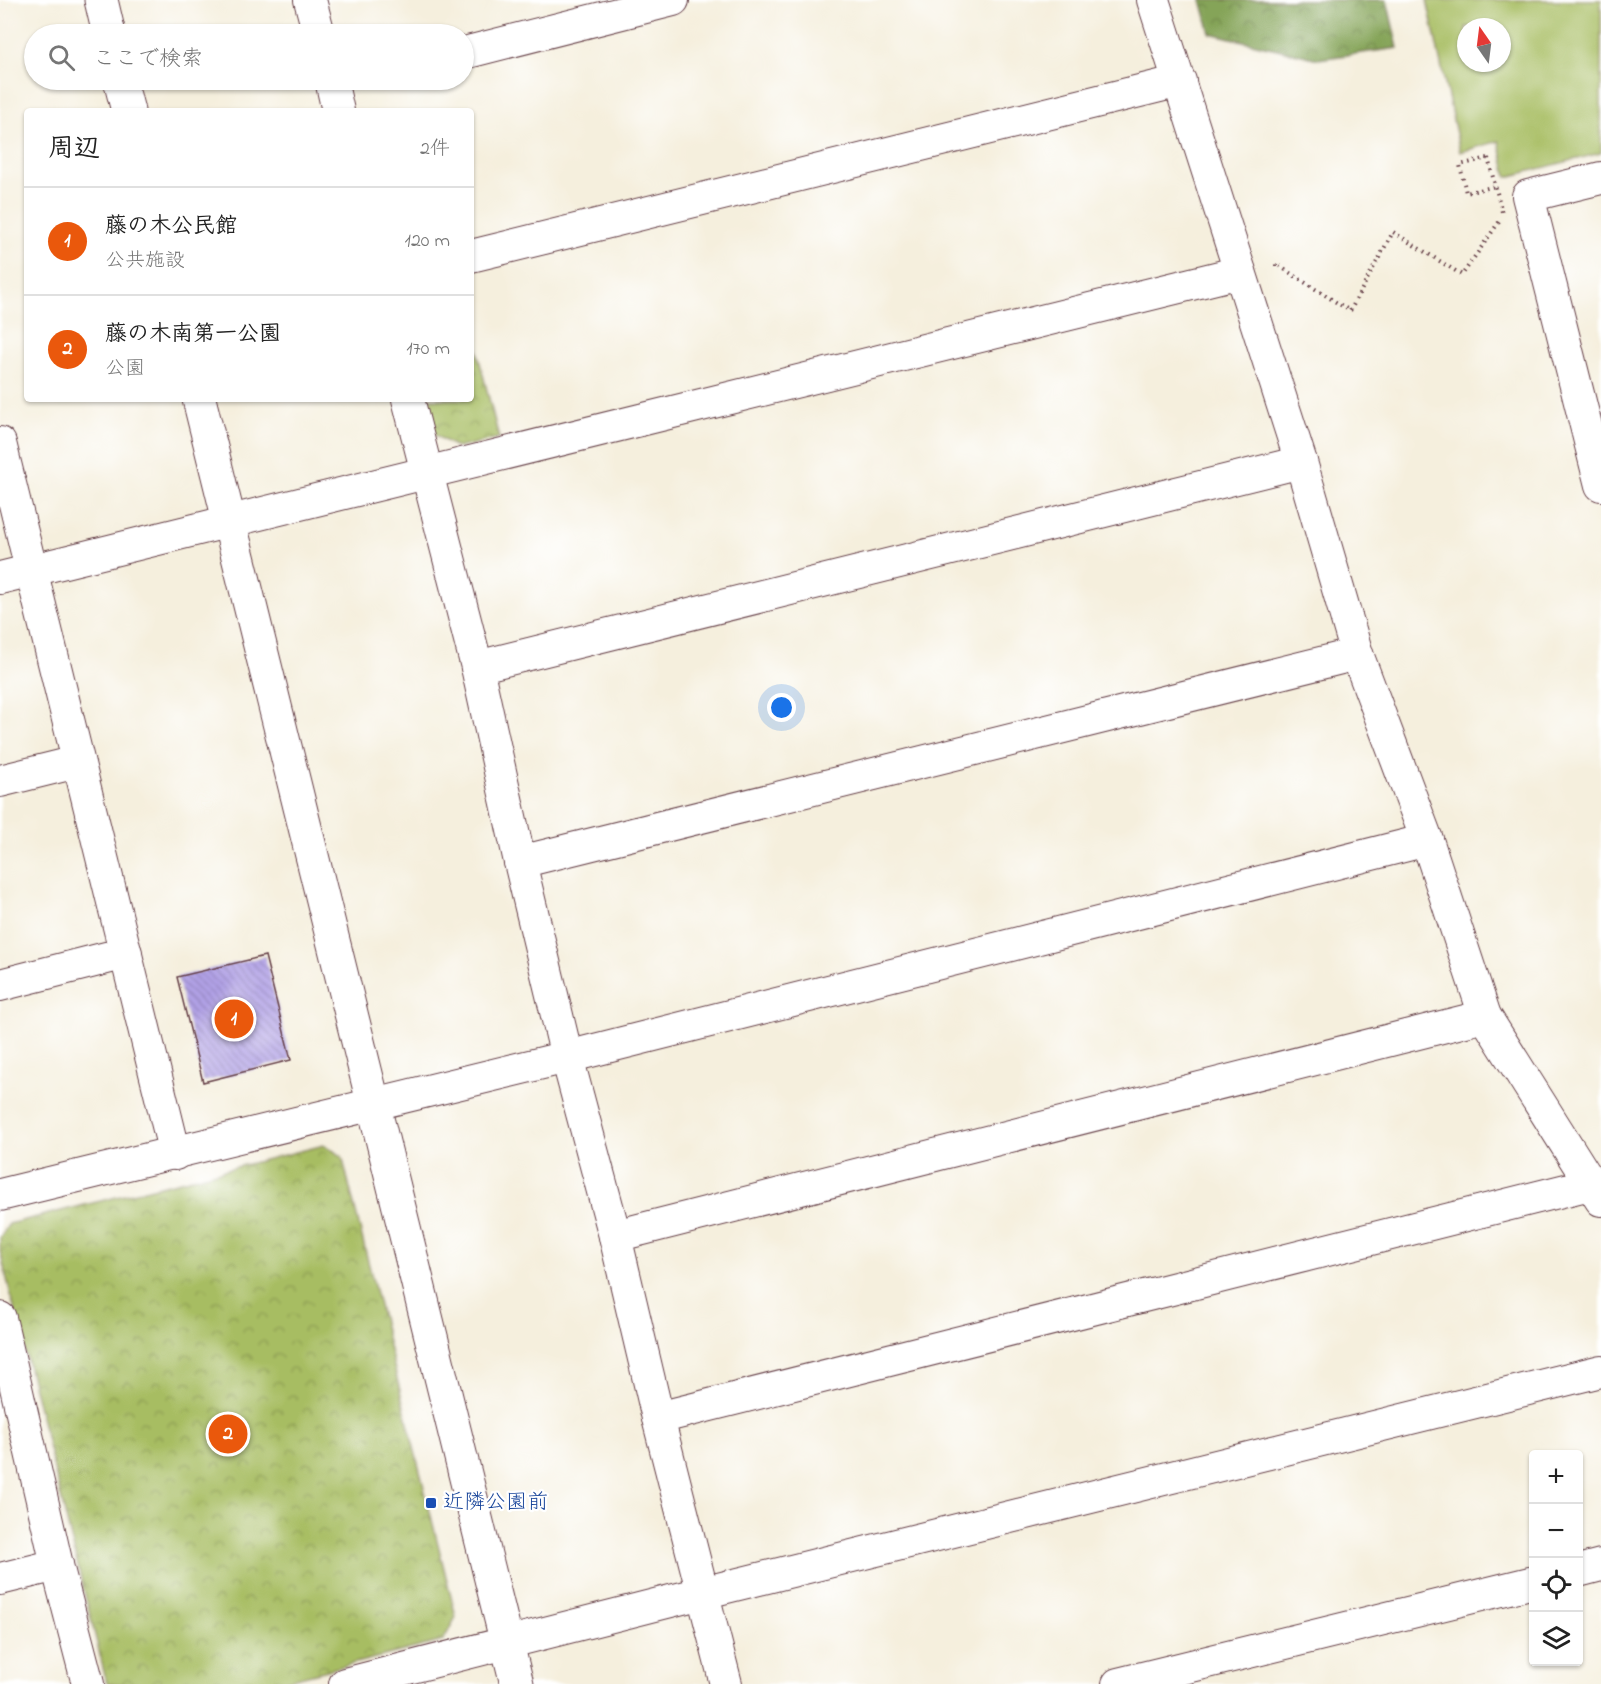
<!DOCTYPE html>
<html lang="ja">
<meta charset="utf-8">
<style>
body{margin:0;font-family:"Indie Flower","Klee One",sans-serif;background:#f2f2f2;color:#222}
.controls{position:absolute;right:18px;bottom:18px;display:grid;overflow:hidden;border-radius:6px;box-shadow:0 2px 4px #0004}
.controls button{width:54px;height:54px;display:grid;place-items:center;padding:0;border:0;border-bottom:2px solid #e0e0e0;background:#fff;color:#222;font:30px sans-serif}
.compass{position:absolute;left:1457px;top:18px;width:54px;height:54px;border-radius:50%;background:#fff;box-shadow:0 2px 4px #0004;rotate:346deg}
.you{position:absolute;left:782px;top:708px;width:21px;height:21px;margin:-15px;border:4px solid #fff;border-radius:50%;background:#1a73e8;box-shadow:0 0 0 9px #1a73e833}
.badge{display:grid;place-items:center;width:39px;height:39px;border-radius:50%;background:#ea580c;color:#fff;font-size:20px;font-weight:700}
.pin{position:absolute;translate:-50% -50%;border:3px solid #fff;box-shadow:0 2px 6px #0006}
.list{margin:0;padding:0;list-style:none}
h2{display:flex;justify-content:space-between;align-items:center;height:78px;margin:0;padding:0 24px;font-size:26px}
h2 small{font-size:20px;font-weight:400;color:#767676}
.list li{display:grid;grid-template-columns:39px 1fr auto;gap:18px;align-items:center;box-sizing:border-box;height:108px;padding:0 24px;border-top:2px solid #e0e0e0}
.list b{display:block;font-size:22px;white-space:nowrap}
.list p{margin:0;font-size:20px;white-space:nowrap;color:#767676}
.list em{font-size:20px;font-style:normal;color:#767676}
.icon{flex:none;width:33px;height:33px;fill:none;stroke:currentColor;stroke-width:2;stroke-linecap:round;stroke-linejoin:round}
.map{position:relative;flex:none;width:1601px;height:1684px;overflow:hidden}
.search{position:absolute;background:#fff;box-shadow:0 2px 4px #0004;left:24px;top:24px;width:450px;height:66px;display:flex;align-items:center;gap:15px;box-sizing:border-box;padding:0 21px;border-radius:33px;color:#767676;font-size:22px}
.panel{position:absolute;background:#fff;box-shadow:0 2px 4px #0004;left:24px;top:108px;width:450px;height:294px;border-radius:6px}
.map>svg:first-child{display:block}
.green{fill:#a7bd62;stroke:#786e46;stroke-width:1.5;fill-rule:evenodd}
.forest{fill:url(#forest-crowns);stroke:#686242;stroke-width:1.5}
.park{fill:url(#park-crowns);stroke:#786e46;stroke-width:1.5}
.building{fill:url(#building-back-hatch)}
.lines{fill:none;stroke-linecap:round;stroke-linejoin:round}
.street-casing{stroke:#643e46;stroke-width:34}
.secondary-casing{stroke:#643e46;stroke-width:35}
.path{stroke:#643e46;stroke-width:4;stroke-dasharray:1.5 4.5;stroke-linecap:butt}
.street{stroke:#fff;stroke-width:32}
.secondary{stroke:#fff;stroke-width:33}
.path-bridge{stroke:#643e46;stroke-width:4;stroke-dasharray:1.5 4.5;stroke-linecap:butt}
.transit-dot{fill:#1a4fb4;stroke:#fff;stroke-width:2}
.labels{text-anchor:middle;dominant-baseline:central;stroke-width:4.5;stroke-linejoin:round;paint-order:stroke}
.transit-label{font-size:21px;fill:#164399;stroke:#fff;text-anchor:start}
</style>
<div class="map">
<svg width="1601" height="1684" viewBox="0 0 1601 1684">
<defs>
<pattern id="forest-crowns" width="20" height="18" patternUnits="userSpaceOnUse" patternTransform="scale(1.5)"><rect width="20" height="18" fill="#85a458"/><path d="M2 6a3 3 0 1 1 6 0M12 15a3 3 0 1 1 6 0" fill="none" stroke="#6f8549"/></pattern>
<pattern id="park-crowns" width="20" height="18" patternUnits="userSpaceOnUse" patternTransform="scale(1.5)"><rect width="20" height="18" fill="#a7bd62"/><path d="M2 6a3 3 0 1 1 6 0M12 15a3 3 0 1 1 6 0" fill="none" stroke="#8a9951"/></pattern>
<pattern id="building-back-hatch" width="6" height="6" patternUnits="userSpaceOnUse" patternTransform="scale(1.5)"><rect width="6" height="6" fill="#b1a1e6"/><path d="M-1 5l2 2M0 0l6 6M5-1l2 2" fill="none" stroke="#9283bb"/></pattern>
</defs>
<rect width="100%" height="100%" fill="#fff"/>
<filter id="ink" filterUnits="userSpaceOnUse"><feTurbulence type="fractalNoise" baseFrequency=".0167" numOctaves="2"/><feDisplacementMap in="SourceGraphic" scale="12" xChannelSelector="R" yChannelSelector="G"/><feConvolveMatrix kernelMatrix="1 2 1 2 8 2 1 2 1" color-interpolation-filters="sRGB"/></filter>
<filter id="wash" filterUnits="userSpaceOnUse"><feTurbulence type="fractalNoise" baseFrequency=".008" numOctaves="4" result="noise"/><feDisplacementMap in="SourceGraphic" scale="24" xChannelSelector="R" yChannelSelector="G"/><feGaussianBlur stdDeviation="1.35" result="paint"/><feColorMatrix in="noise" values="0 0 0 0 0 0 0 0 0 0 0 0 0 0 0 0 0 1.4 0 .05"/><feComposite in="paint" operator="in"/></filter>
<g filter="url(#wash)">
<rect width="100%" height="100%" fill="#f5efdd"/>
<!-- green -->
<path class="green" d="M1427,0H1601V153L1507,177L1499,141L1460,152ZM1466,27H1502V63H1466Z"/>
<!-- forest -->
<path class="forest" d="M1201,0H1387L1398,48L1318,59L1210,33Z"/>
<!-- park -->
<g class="park">
<path d="M471,327L499,438L457,448L432,433L424,399H471Z"/>
<path d="M324,1145L342,1156L456,1617L443,1641L272,1684H107L0,1251V1237L9,1224Z"/>
</g>
<g id="blocks">
<!-- building -->
<path class="building" d="M265,956L291,1060L203,1082L177,977Z"/>
</g>
</g>
<g filter="url(#ink)">
<use href="#blocks" fill-opacity="0" stroke="#643e46" stroke-width="1.5"/>
<g class="lines">
<!-- street casing -->
<g class="street-casing">
<g id="street">
<path d="M310,0L319,34"/>
<path d="M1153,0L1301,462L1357,654L1427,840L1485,1016L1601,1200"/>
<path d="M464,53L673,0"/>
<path d="M331,80L338,111"/>
<path d="M1601,178L1528,196L1601,485"/>
<path d="M471,256L1180,81"/>
<path d="M408,399L477,667L520,862L567,1057L615,1236L658,1418L726,1684"/>
<path d="M0,443L175,1154"/>
<path d="M0,578L1240,272"/>
<path d="M477,667L1301,462"/>
<path d="M0,781L77,762"/>
<path d="M520,862L1357,654"/>
<path d="M0,985L126,953"/>
<path d="M0,1195L567,1057L1427,840"/>
<path d="M615,1236L1485,1016"/>
<path d="M0,1318L57,1565L88,1684"/>
<path d="M658,1418L1590,1184"/>
<path d="M1578,1571L1601,1565"/>
<path d="M0,1579L57,1565"/>
<path d="M345,1684L702,1593L1601,1371"/>
<path d="M1118,1684L1534,1582"/>
</g>
</g>
<!-- secondary casing -->
<g class="secondary-casing">
<g id="secondary">
<path d="M101,0L109,34"/>
<path d="M120,80L128,111"/>
<path d="M199,399L517,1684"/>
</g>
</g>
<!-- path -->
<g class="path">
<path d="M1488,158L1460,165L1466,193L1496,186"/>
<path d="M1276,266V264L1350,311L1393,232L1462,275L1499,222"/>
</g>
<!-- street -->
<use href="#street" class="street"/>
<!-- secondary -->
<use href="#secondary" class="secondary"/>
<!-- path-bridge -->
<path class="path-bridge" d="M1488,158L1503,216"/>
</g>
</g>
<!-- markers -->
<rect class="transit-dot" x="425" y="1497" width="12" height="12" rx="3"/>
<g class="labels">
<!-- transit labels -->
<g class="transit-label">
<text x="443" y="1503">近隣公園前</text>
</g>
</g>
</svg>
<div class="controls">
<button>+</button>
<button>−</button>
<button><svg class="icon" aria-label="locate" viewBox="0 0 24 24"><circle cx="12" cy="12" r="6"/><path d="M12 2v4M12 18v4M2 12h4M18 12h4"/></svg></button>
<button><svg class="icon" aria-label="layers" viewBox="0 0 24 24"><path d="M12 4l9 5-9 5-9-5zM3 14l9 5 9-5"/></svg></button>
</div>
<svg class="compass" viewBox="-18 -18 36 36"><path d="M0-13l5 13h-10z" fill="#e53935"/><path d="M0 13l5-13h-10z" fill="#767676"/></svg>
<div class="you"></div>
<div class="pin badge" style="left:234px;top:1019px">1</div>
<div class="pin badge" style="left:228px;top:1434px">2</div>
<div class="search"><svg class="icon" aria-label="search" viewBox="0 0 24 24"><circle cx="10" cy="10" r="6"/><path d="M15 15l6 6"/></svg>ここで検索</div>
<section class="panel">
<h2>周辺<small>2件</small></h2>
<ul class="list">
<li><span class="badge">1</span><div><b>藤の木公民館</b><p>公共施設</p></div><em>120 m</em></li>
<li><span class="badge">2</span><div><b>藤の木南第一公園</b><p>公園</p></div><em>170 m</em></li>
</ul>
</section>
</div>
